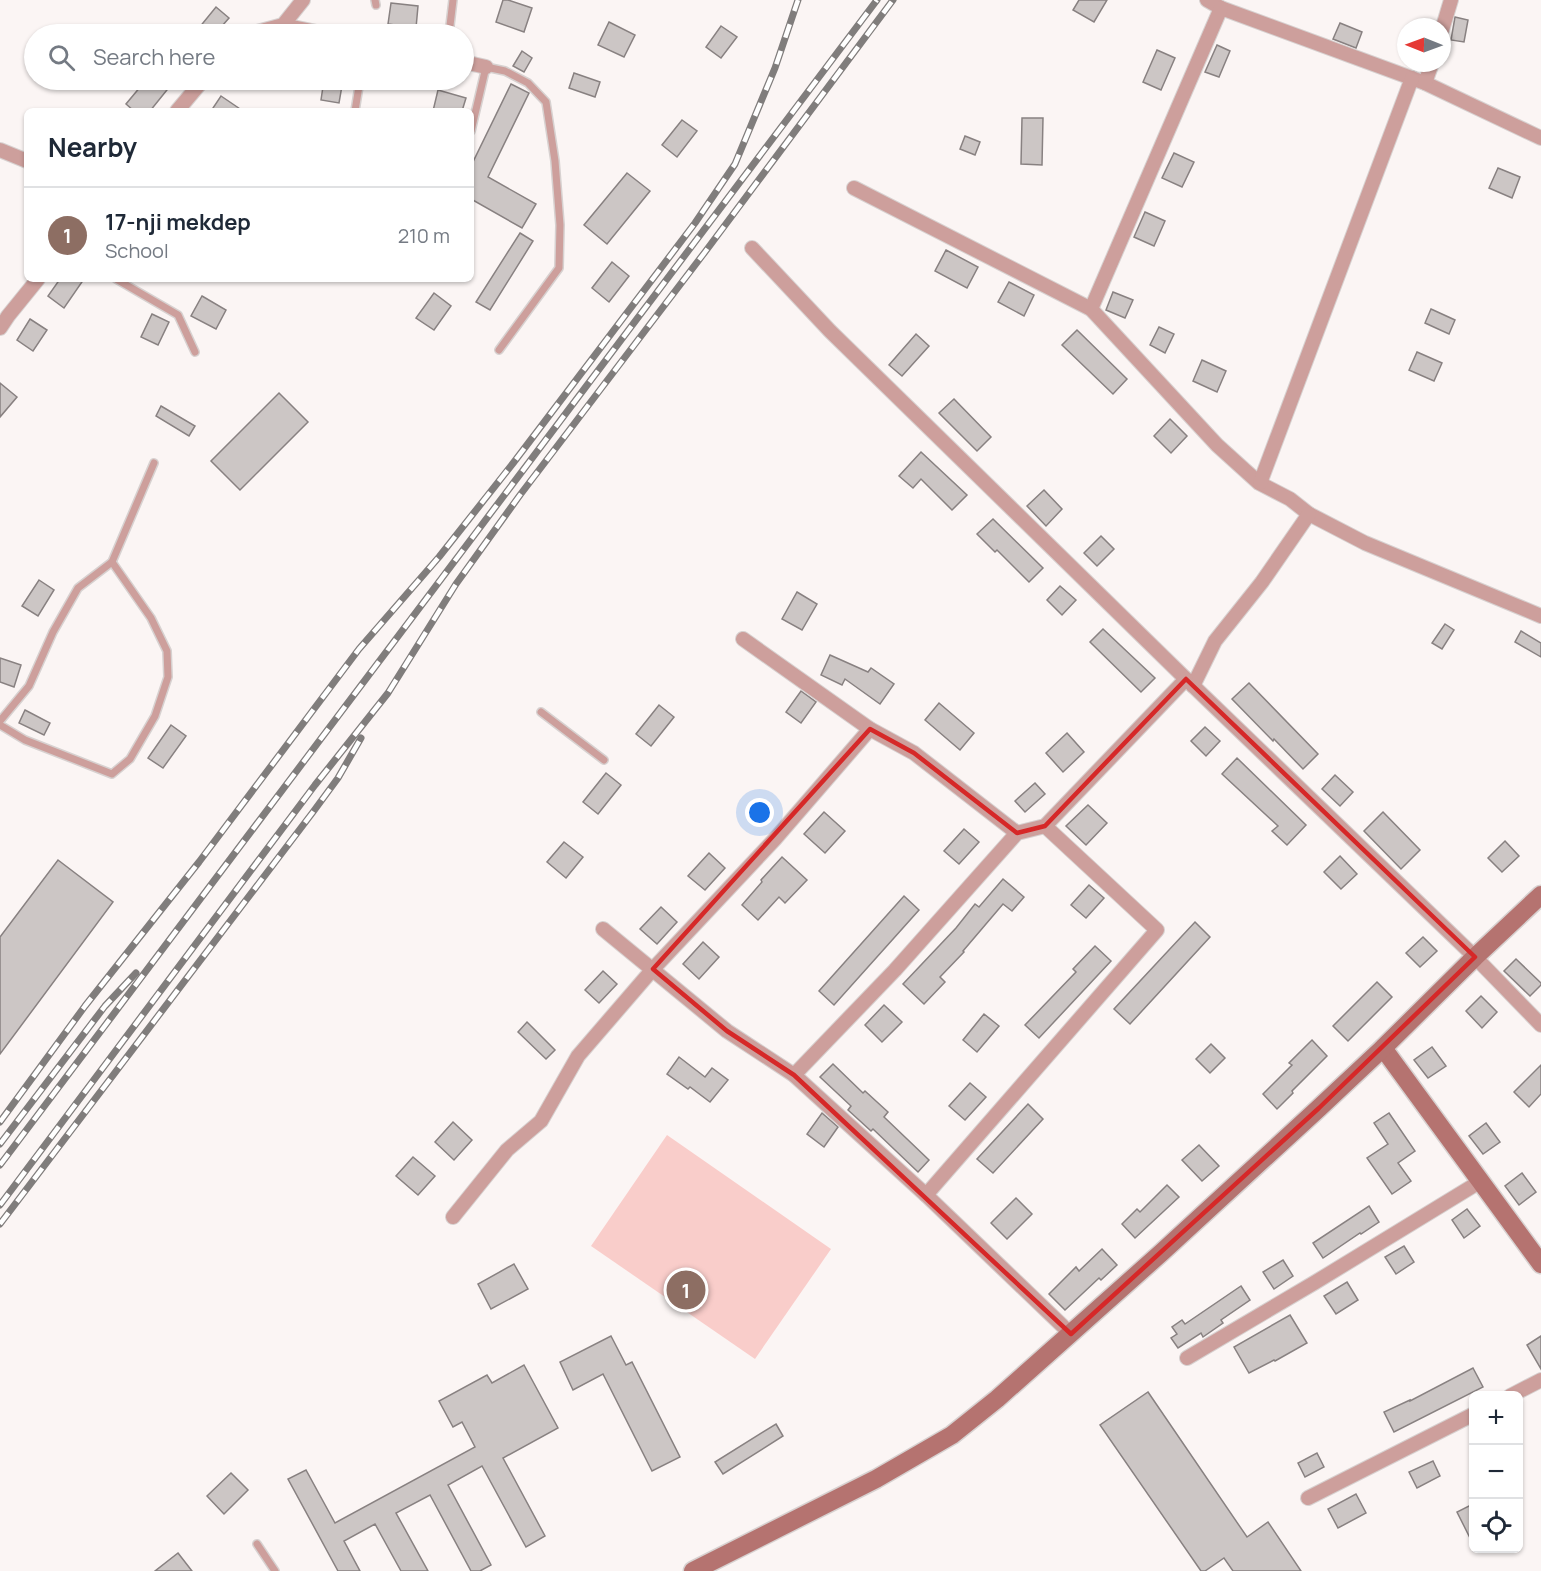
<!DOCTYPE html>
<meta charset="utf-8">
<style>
body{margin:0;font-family:Manrope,sans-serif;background:#f2f2f3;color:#1f2937}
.controls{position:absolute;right:18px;bottom:18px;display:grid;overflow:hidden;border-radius:9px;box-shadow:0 2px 4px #0004}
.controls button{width:54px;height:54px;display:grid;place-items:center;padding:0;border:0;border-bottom:2px solid #e0e1e3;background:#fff;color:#1f2937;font:30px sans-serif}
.compass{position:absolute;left:1397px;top:18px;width:54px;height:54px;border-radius:50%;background:#fff;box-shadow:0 2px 4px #0004;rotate:271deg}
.you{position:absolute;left:760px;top:813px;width:21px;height:21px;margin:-15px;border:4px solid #fff;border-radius:50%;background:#1a73e8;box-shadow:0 0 0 9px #1a73e833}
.badge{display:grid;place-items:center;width:39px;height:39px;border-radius:50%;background:#db2777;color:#fff;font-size:20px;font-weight:700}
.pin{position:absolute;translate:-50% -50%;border:3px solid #fff;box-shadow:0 2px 6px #0006}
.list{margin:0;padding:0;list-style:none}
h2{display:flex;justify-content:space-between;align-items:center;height:78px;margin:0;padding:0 24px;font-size:26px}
h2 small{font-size:20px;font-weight:400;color:#747a83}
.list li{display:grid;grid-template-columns:39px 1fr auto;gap:18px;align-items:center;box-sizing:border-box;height:96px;padding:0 24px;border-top:2px solid #e0e1e3}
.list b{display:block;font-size:22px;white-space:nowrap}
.list p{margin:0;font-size:20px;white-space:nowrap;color:#747a83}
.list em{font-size:20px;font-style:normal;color:#747a83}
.icon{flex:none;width:33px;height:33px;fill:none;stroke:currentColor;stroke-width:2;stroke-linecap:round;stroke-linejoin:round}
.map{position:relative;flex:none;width:1541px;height:1571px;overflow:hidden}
.search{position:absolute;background:#fff;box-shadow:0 2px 4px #0004;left:24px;top:24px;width:450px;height:66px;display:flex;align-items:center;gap:15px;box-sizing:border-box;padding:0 21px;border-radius:33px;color:#747a83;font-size:22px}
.panel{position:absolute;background:#fff;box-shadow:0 2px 4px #0004;left:24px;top:108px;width:450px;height:174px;border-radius:9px}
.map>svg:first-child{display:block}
.green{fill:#f9cdca}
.building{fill:#ccc6c5;stroke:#888181;stroke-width:1.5}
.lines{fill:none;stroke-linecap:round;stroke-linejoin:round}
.lane-casing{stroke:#d7d1d0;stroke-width:10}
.street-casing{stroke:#d7d1d0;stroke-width:16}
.secondary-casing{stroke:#d7d1d0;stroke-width:21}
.lane{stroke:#cd9f9c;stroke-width:7}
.street{stroke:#cd9f9c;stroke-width:14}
.secondary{stroke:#b57370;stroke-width:18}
.rail-casing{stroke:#807d7c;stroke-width:7}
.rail{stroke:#fff;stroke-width:4.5;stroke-dasharray:14;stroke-linecap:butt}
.marked{fill:none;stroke:#d62828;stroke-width:4.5;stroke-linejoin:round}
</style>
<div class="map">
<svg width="1541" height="1571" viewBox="0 0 1541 1571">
<rect width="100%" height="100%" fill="#fbf5f4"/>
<!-- green -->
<path class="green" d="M667,1135L831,1249L755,1359L591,1246Z"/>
<!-- building -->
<g class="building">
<path d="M503,0H508L532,8L524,32L496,22Z"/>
<path d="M1079,0H1107L1094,22L1073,10Z"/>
<path d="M391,3L418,6L416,28L388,24Z"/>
<path d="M216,7L229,18L215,34H194Z"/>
<path d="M1455,17L1468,20L1464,42L1451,40Z"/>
<path d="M609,22L635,35L624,57L598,45Z"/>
<path d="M1340,23L1362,32L1356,48L1333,39Z"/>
<path d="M721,26L737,37L721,58L706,47Z"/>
<path d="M1217,45L1230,51L1219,77L1205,72Z"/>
<path d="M1157,50L1175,58L1161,90L1143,82Z"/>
<path d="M522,51L532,58L524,72L513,66Z"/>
<path d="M574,73L600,82L595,97L569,88Z"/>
<path d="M146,80H175L150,111H134L126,104Z"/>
<path d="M324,80H343L339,103L321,100Z"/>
<path d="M511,84L529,93L488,177L536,204L522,228L471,199V166Z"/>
<path d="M438,90L466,98L462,111H433Z"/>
<path d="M221,96L243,111H211Z"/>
<path d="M1022,118H1043L1042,165L1021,164Z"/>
<path d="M682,120L697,131L677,157L662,145Z"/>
<path d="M965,136L980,142L975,155L960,149Z"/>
<path d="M1174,153L1194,162L1182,187L1162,178Z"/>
<path d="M1498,168L1520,177L1512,198L1489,188Z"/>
<path d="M627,173L650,191L607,244L584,225Z"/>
<path d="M1145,212L1165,221L1154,246L1134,237Z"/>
<path d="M520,233L533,241L490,310L476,302Z"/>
<path d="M946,250L978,267L967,288L935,271Z"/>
<path d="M612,262L629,276L609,302L592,288Z"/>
<path d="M60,279H84L64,308L48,296Z"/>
<path d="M1009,282L1034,295L1024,316L998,302Z"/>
<path d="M1113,292L1133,300L1125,318L1106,310Z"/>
<path d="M434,293L451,306L434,330L416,318Z"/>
<path d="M202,296L226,310L216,329L191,316Z"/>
<path d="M1431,309L1455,320L1449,334L1425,323Z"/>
<path d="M152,314L169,322L158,345L141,337Z"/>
<path d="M30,319L47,330L33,351L17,340Z"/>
<path d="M1159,327L1174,334L1165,353L1150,345Z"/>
<path d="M1077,330L1127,379L1113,394L1062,345Z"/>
<path d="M916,334L929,346L902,376L889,365Z"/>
<path d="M1417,352L1442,363L1434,381L1409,370Z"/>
<path d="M1202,360L1226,371L1217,392L1193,381Z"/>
<path d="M0,383L17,397L0,417Z"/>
<path d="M279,393L308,422L240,490L211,461Z"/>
<path d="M954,399L991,437L977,451L939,413Z"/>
<path d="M161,406L195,426L189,436L156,416Z"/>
<path d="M1170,419L1187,436L1171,453L1154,436Z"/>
<path d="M921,452L967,495L952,510L921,479L913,488L899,476Z"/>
<path d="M1044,490L1062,509L1046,526L1027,506Z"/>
<path d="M993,519L1043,568L1029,582L997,550L995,552L977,534Z"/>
<path d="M1101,536L1114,549L1097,566L1084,553Z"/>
<path d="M39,580L54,590L38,616L22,606Z"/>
<path d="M1060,586L1076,600L1062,615L1047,600Z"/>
<path d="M797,592L817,604L802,630L782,619Z"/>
<path d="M1445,624L1454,630L1442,649L1432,643Z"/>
<path d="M1103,629L1155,678L1141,692L1090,642Z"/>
<path d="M1521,631L1541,643V657L1515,642Z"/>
<path d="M830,655L868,672L871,668L894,684L880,704L845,679L842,685L821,675Z"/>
<path d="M0,658L21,665L14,687L0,682Z"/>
<path d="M1249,683L1318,754L1303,769L1274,739L1273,741L1232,699Z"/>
<path d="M801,691L816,702L801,723L786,712Z"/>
<path d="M939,703L974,733L960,750L925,720Z"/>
<path d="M659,705L674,717L651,746L636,734Z"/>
<path d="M25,710L50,723L44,735L19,723Z"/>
<path d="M171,725L186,736L163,768L148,758Z"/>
<path d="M1205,727L1220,741L1206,756L1191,741Z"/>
<path d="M1067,733L1084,752L1063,772L1046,753Z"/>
<path d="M1237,758L1306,825L1287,845L1272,831L1278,826L1222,774Z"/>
<path d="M606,773L621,785L598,814L583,802Z"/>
<path d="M1335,775L1353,792L1340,806L1322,789Z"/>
<path d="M1035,783L1045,794L1025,812L1015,801Z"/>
<path d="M1088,805L1107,823L1086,845L1066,826Z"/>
<path d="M824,812L845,831L825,853L804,834Z"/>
<path d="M1383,812L1420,850L1401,869L1364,831Z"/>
<path d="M964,829L979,842L959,864L944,851Z"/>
<path d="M1505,841L1519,856L1502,872L1488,858Z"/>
<path d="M564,842L583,857L566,878L547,862Z"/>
<path d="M709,853L725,868L705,890L688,876Z"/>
<path d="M1340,856L1357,874L1341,889L1324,872Z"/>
<path d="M782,857L807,880L785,903L779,897L758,920L742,905L762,882L761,880Z"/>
<path d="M58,860L113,902L0,1054V937Z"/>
<path d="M1003,879L1024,897L1012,911L1003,904L963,951L964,952L940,977L945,982L924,1004L903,984L956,928L975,904L979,907Z"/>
<path d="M1089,885L1104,898L1086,918L1071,905Z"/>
<path d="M904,896L919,910L834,1005L819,991Z"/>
<path d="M661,907L677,922L657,944L640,929Z"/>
<path d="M1195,922L1210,937L1130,1024L1114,1009Z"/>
<path d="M1423,937L1437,951L1420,967L1406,953Z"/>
<path d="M703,942L719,957L699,979L683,964Z"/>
<path d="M1095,946L1111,961L1039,1038L1025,1025L1076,972L1073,969Z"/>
<path d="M1516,959L1541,983V985L1530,996L1504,971Z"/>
<path d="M603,971L617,984L599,1003L585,990Z"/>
<path d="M1377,982L1392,997L1348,1041L1333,1026Z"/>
<path d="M1481,996L1497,1012L1482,1028L1466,1011Z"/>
<path d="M884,1005L902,1022L882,1042L865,1025Z"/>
<path d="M984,1014L999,1026L977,1052L963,1040Z"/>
<path d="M527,1022L555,1050L546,1059L518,1032Z"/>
<path d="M1312,1040L1327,1056L1292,1091L1293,1093L1277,1109L1263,1094L1292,1065L1289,1063Z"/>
<path d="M1211,1044L1225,1058L1210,1073L1196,1059Z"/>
<path d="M1432,1047L1446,1066L1428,1078L1414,1060Z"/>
<path d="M679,1057L705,1077L712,1068L728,1080L710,1102L690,1087L688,1089L667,1074Z"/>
<path d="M833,1064L863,1093L865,1091L888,1112L884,1117L929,1160L918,1172L873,1129L871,1131L848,1110L851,1106L820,1077Z"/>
<path d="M1541,1065V1094L1529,1107L1514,1092Z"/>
<path d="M970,1083L986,1097L965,1120L949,1106Z"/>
<path d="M1028,1104L1043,1119L993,1173L977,1159Z"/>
<path d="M822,1113L838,1127L824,1147L807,1134Z"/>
<path d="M1389,1113L1415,1151L1398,1163L1411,1181L1392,1194L1367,1158L1388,1144L1374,1123Z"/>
<path d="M453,1122L472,1140L454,1160L435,1142Z"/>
<path d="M1486,1123L1500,1142L1483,1154L1469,1136Z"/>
<path d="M1199,1145L1219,1166L1202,1181L1182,1160Z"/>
<path d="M413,1157L435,1176L418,1195L396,1176Z"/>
<path d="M1522,1173L1536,1192L1519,1205L1505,1186Z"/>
<path d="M1167,1185L1179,1197L1135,1238L1122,1224L1137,1209L1140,1212Z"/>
<path d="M1016,1198L1032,1214L1007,1239L991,1223Z"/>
<path d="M1369,1206L1379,1222L1361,1234L1360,1233L1323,1258L1313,1243Z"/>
<path d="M1467,1209L1480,1226L1464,1238L1452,1220Z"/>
<path d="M1404,1246L1414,1262L1396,1274L1385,1257Z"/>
<path d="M1102,1249L1117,1265L1101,1280L1099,1278L1065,1310L1049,1294L1076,1267L1079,1271Z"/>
<path d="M1283,1260L1293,1276L1274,1289L1263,1272Z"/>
<path d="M514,1264L528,1289L491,1309L478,1284Z"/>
<path d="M1347,1282L1358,1300L1336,1314L1324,1296Z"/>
<path d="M1241,1286L1250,1300L1221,1320L1223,1323L1203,1337L1201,1333L1178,1348L1171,1338L1177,1334L1172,1327L1182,1320L1185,1324Z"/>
<path d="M1290,1315L1307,1343L1275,1361L1274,1360L1249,1373L1234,1347Z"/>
<path d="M611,1336L626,1365L632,1362L680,1457L652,1471L603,1374L573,1390L560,1362Z"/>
<path d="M1541,1336V1369L1527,1345Z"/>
<path d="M524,1365L558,1428L503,1458L545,1536L526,1547L482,1466L448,1485L491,1565L480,1571H471L430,1495L396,1513L428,1571H401L375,1524L344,1541L360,1571H338L288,1479L306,1470L335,1523L475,1447L462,1422L453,1427L439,1401L487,1375L492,1383Z"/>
<path d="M1473,1368L1483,1387L1394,1432L1384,1412L1410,1400V1401Z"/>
<path d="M1148,1392L1247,1537L1268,1522L1301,1571H1233L1224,1558L1205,1571H1201L1100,1425Z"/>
<path d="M776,1424L783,1436L723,1474L715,1462Z"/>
<path d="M1317,1453L1324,1467L1305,1477L1298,1463Z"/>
<path d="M1433,1461L1440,1476L1417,1488L1409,1472Z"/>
<path d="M231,1473L248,1490L224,1514L207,1496Z"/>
<path d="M1356,1494L1366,1513L1338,1528L1328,1509Z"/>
<path d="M1473,1504V1544L1457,1512Z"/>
<path d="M178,1553L192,1571H155Z"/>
</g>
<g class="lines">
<!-- lane casing -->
<g class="lane-casing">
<g id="lane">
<path d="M375,0L376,5"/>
<path d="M449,34L453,0"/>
<path d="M355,111L360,80"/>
<path d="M471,131L486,67L505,71L528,83L546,102L555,161L560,225L559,268L499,350"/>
<path d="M116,279L178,315L195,352"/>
<path d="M541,712L604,760"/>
<path d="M0,721L29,686L53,632L78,588L112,562L154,463"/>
<path d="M0,725L25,740L112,774L130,759L155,716L168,677L167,651L151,618L112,562"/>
<path d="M257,1544L275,1571"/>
</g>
</g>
<!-- street casing -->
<g class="street-casing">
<g id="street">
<path d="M1207,0L1221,8L1425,83L1541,138"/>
<path d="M283,25L326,34"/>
<path d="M1442,30L1451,0"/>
<path d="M250,34L283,25L303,0"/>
<path d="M464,62L486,67"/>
<path d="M1425,83L1432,63"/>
<path d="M177,111L203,80"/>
<path d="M0,150L27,161"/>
<path d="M854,188L1091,309L1217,445L1259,483L1290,499L1309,514L1365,543L1541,616"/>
<path d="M752,248L830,331L1186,679L1475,957L1541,1025"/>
<path d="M1091,309L1221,8"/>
<path d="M0,328L8,316L38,279"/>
<path d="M1260,483L1412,78"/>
<path d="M743,639L870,729L914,753L1017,833"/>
<path d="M1193,686L1215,641L1262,582L1309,514"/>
<path d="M603,929L727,1031L794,1075L926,1195L1071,1334"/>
<path d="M794,1075L895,970L1017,833L1045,826L1186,679"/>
<path d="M926,1195L1157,930L1045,826"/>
<path d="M453,1217L507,1150L541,1121L578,1056L653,969L775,839L870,729"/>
<path d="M1187,1358L1314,1283L1481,1181"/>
<path d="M1510,1396L1541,1380"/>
<path d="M1308,1498L1474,1414"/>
</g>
</g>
<!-- secondary casing -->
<g class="secondary-casing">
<g id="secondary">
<path d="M1383,1048L1541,1264"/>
<path d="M693,1571L876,1479L952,1435L997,1399L1161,1253L1319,1108L1383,1048L1475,957L1541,895"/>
</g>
</g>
<!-- lane -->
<use href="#lane" class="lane"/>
<!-- street -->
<use href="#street" class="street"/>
<!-- secondary -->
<use href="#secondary" class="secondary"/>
<!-- rail casing -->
<g class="rail-casing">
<g id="rail">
<path d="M0,1122L85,1006L199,862L359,649L439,557L514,462L695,223L735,164L775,68L798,0"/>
<path d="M0,1144L105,1006L136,973"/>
<path d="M0,1165L877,0"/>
<path d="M0,1205L315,785L388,693L456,584L520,495L705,252L893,0"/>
<path d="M0,1224L313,812L338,778L361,738"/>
</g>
</g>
<!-- rail -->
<use href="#rail" class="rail"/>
</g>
<!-- marked area -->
<path class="marked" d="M1186,679L1475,957L1319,1108L1071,1334L794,1075L727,1031L653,969L870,729L914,753L1017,833L1045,826Z"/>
</svg>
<div class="controls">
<button>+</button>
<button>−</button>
<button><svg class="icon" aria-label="locate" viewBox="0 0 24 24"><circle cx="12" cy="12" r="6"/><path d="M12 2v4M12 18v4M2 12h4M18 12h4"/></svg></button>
</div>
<svg class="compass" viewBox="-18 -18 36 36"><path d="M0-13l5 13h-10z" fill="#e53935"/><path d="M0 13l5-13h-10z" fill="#747a83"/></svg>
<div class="you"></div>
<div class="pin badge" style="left:686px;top:1290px;background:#8d6e63">1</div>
<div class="search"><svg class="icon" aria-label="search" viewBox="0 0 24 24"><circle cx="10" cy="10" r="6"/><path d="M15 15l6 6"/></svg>Search here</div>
<section class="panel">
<h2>Nearby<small></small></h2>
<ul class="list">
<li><span class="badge" style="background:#8d6e63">1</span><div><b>17-nji mekdep</b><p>School</p></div><em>210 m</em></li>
</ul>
</section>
</div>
